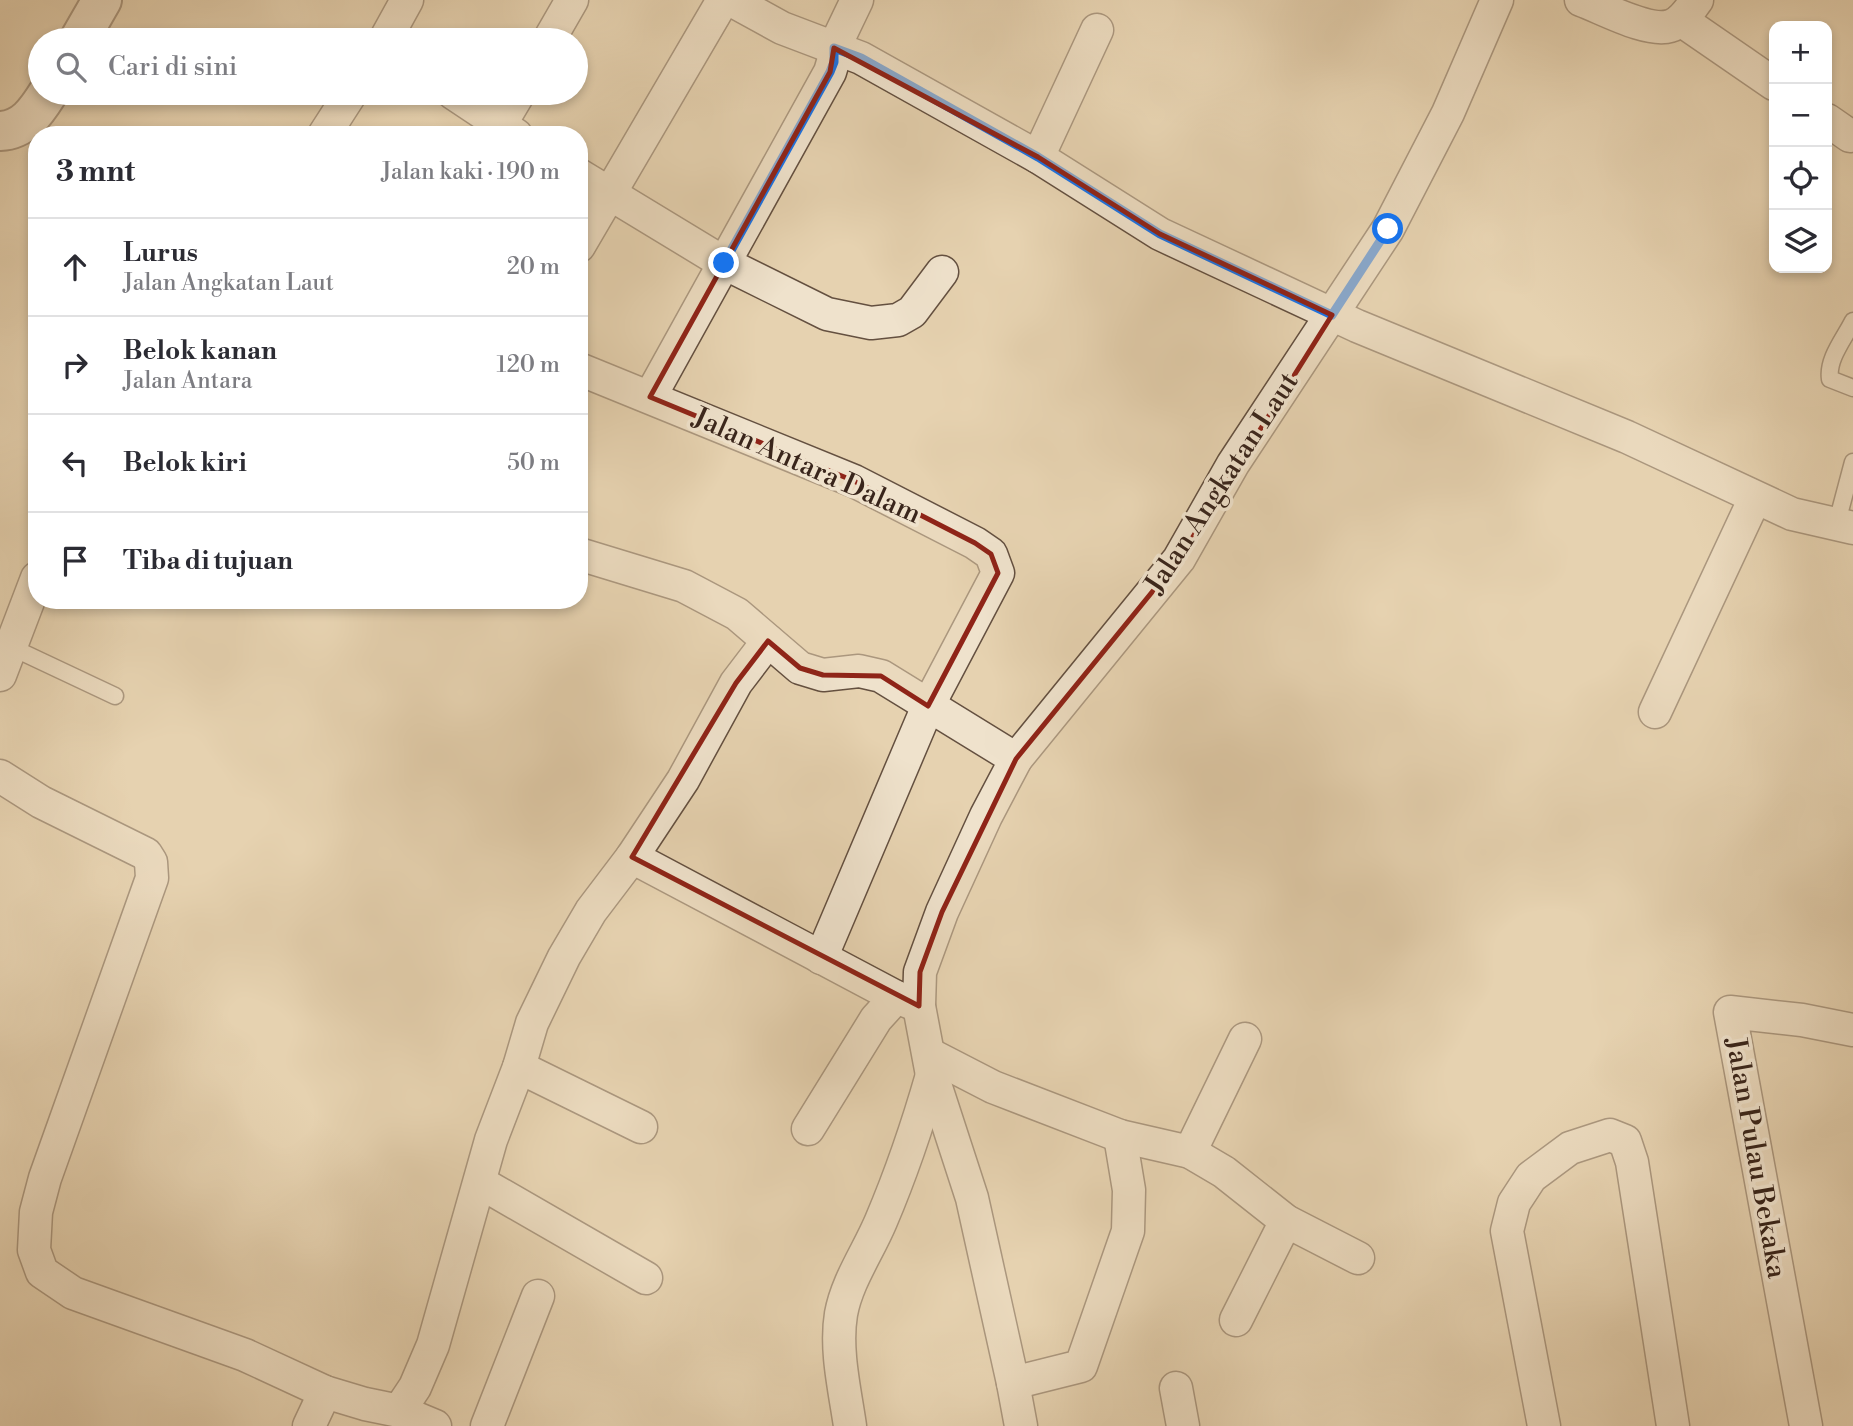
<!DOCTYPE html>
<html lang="id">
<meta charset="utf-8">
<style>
body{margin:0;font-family:"Libre Bodoni",serif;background:#f2f2f3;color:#2b2b33}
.controls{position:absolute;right:21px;top:21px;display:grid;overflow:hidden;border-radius:14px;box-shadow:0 4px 10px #0003}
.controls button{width:63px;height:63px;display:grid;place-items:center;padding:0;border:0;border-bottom:2px solid #e1e1e2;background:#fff;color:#2b2b33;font:35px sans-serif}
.stop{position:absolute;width:21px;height:21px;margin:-16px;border:5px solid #1a73e8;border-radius:50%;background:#fff}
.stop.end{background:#1a73e8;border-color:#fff;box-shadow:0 2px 7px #0008}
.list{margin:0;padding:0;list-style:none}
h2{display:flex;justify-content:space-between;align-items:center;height:91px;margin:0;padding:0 28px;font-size:30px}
h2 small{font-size:23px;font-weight:400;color:#7c7c81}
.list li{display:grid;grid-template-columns:46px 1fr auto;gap:21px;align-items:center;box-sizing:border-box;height:98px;padding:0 28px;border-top:2px solid #e1e1e2}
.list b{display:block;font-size:26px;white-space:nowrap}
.list p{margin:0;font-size:23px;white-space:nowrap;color:#7c7c81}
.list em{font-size:23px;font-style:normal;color:#7c7c81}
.icon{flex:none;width:38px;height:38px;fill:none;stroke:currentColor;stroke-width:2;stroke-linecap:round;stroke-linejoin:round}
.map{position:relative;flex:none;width:1853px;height:1426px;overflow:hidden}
.search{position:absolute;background:#fff;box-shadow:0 4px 10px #0003;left:28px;top:28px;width:560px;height:77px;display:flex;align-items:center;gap:18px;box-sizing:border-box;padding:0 24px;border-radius:38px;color:#7c7c81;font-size:26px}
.panel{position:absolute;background:#fff;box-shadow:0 4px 10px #0003;left:28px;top:126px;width:560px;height:483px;border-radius:28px}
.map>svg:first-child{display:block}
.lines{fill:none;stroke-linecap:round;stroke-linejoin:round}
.service-casing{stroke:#645040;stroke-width:19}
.minor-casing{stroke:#645040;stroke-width:35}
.tertiary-casing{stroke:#645040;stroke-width:42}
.service{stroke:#efe2cc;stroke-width:16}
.minor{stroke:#efe2cc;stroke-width:32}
.tertiary{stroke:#efe2cc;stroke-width:38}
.route{stroke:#1a73e8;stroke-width:9}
.marked{fill:none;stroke:#8f2418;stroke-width:5;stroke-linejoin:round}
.labels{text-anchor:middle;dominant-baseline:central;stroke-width:7;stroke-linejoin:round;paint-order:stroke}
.street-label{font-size:28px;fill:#39251b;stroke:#efe2cc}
</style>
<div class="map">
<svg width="1853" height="1426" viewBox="0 0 1853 1426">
<rect width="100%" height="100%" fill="#e6d2b0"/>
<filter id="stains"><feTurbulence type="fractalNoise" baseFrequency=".00286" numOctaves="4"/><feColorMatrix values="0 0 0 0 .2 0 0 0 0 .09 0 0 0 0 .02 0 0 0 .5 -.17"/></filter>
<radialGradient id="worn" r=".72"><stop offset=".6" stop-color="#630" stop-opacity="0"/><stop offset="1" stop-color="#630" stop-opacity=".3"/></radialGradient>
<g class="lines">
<!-- service casing -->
<g class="service-casing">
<g id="service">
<path d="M1853,321C1844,339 1827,359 1830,379L1853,388"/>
<path d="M1836,526L1853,462"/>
<path d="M11,647L115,696"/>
</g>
</g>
<!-- minor casing -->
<g class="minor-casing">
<g id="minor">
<path d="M731,0L782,28L861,58L1038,157L1160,234L1357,326L1627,437L1792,514L1853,528"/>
<path d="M1581,0C1603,8 1648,33 1670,26C1682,23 1690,9 1697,0"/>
<path d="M1681,20L1774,84"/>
<path d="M385,40L407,0"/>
<path d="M549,40L572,0"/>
<path d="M453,93L516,135"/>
<path d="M1827,120L1850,136"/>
<path d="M324,135L351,93"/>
<path d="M494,135L519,93"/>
<path d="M1038,157L1097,30"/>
<path d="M579,175L724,263L827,314L871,323L898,320L912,312L942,272"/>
<path d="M579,246L723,0"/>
<path d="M579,369L854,481L975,543L991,554L998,573L928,706L821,958"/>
<path d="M650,397L830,72L833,62L834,48L857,0"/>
<path d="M579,554L684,586L737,614L800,668L823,675L859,671L881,676L1016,759"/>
<path d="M0,675L37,578"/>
<path d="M1655,712L1755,498"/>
<path d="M0,776L41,802L146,854L151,862L152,878L45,1178L36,1212L34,1250L42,1272L73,1293L245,1355L325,1392L365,1404L399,1411L415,1387L433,1345L491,1140L519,1067L532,1023L564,957L591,911L632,857L683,780L736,683L768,641"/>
<path d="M632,857L896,997L919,1006"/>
<path d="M929,1054L993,1087L1120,1136L1190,1152L1224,1172L1286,1221L1358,1258"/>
<path d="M519,1067L641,1127"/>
<path d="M808,1129L876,1019L896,997"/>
<path d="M1190,1152L1245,1039"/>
<path d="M481,1183L646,1278"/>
<path d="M1236,1320L1286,1221"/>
<path d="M1013,1383L1081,1366L1128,1231L1129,1190L1120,1136"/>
<path d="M1176,1388L1183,1426"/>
<path d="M399,1411L435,1426"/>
<path d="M309,1426L325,1392"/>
<path d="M487,1426L538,1296"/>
<path d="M850,1426C845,1391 835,1350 841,1314C847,1281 868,1252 881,1221C901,1174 918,1124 932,1075"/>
<path d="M1021,1426L1013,1383L972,1198L932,1075L919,1006L920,972L942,912L986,816L1016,759L1179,559L1233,464L1388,229L1448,113L1497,0"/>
<path d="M1544,1426L1507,1231L1514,1203L1531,1177L1570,1148L1610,1135L1625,1141L1632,1162L1673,1426"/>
<path d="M1806,1426L1730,1012L1802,1020L1853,1030"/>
</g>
</g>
<!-- tertiary casing -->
<g class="tertiary-casing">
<g id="tertiary">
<path d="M79,40L102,0"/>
<path d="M0,131C24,130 36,112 48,93"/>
</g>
</g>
<!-- service -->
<use href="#service" class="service"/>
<!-- minor -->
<use href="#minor" class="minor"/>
<!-- tertiary -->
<use href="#tertiary" class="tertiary"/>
</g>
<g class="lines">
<!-- route -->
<path class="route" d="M724,263L830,72L834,62V48L861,58L1038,157L1160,234L1332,315L1388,229"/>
</g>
<!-- marked area -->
<path d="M0 0H1853V1426H0ZM834,48L1038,157L1160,234L1332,315L1179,559L1016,759L942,912L920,972L919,1006L632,857L736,683L768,641L800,668L823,675L881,676L928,706L998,573L991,554L975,543L854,481L650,397L830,72Z" fill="#e6d2b0" fill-opacity=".55" fill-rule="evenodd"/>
<path class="marked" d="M834,48L1038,157L1160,234L1332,315L1179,559L1016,759L942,912L920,972L919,1006L632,857L736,683L768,641L800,668L823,675L881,676L928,706L998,573L991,554L975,543L854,481L650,397L830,72Z"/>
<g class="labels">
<!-- street labels -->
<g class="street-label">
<text transform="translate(807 466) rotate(24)">Jalan Antara Dalam</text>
<text transform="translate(1222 483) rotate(-57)">Jalan Angkatan Laut</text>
<text transform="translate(1756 1158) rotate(80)">Jalan Pulau Bekaka</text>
</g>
</g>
<rect width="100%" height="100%" filter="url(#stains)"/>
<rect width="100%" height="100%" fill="url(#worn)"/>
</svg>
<div class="controls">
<button>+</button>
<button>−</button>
<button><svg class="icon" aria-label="locate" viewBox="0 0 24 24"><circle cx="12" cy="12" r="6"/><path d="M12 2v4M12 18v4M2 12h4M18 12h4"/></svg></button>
<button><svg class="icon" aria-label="layers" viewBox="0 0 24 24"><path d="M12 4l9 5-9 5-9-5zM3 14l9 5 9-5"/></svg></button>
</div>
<div class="stop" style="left:1388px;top:229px"></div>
<div class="stop end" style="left:724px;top:263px"></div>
<div class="search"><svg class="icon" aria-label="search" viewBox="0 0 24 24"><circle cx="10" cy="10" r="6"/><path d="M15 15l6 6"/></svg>Cari di sini</div>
<section class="panel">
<h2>3 mnt<small>Jalan kaki · 190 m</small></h2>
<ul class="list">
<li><svg class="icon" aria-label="ahead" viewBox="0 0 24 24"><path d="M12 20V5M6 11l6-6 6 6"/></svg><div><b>Lurus</b><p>Jalan Angkatan Laut</p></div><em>20 m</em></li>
<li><svg class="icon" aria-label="right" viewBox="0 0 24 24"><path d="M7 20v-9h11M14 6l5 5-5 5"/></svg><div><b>Belok kanan</b><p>Jalan Antara</p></div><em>120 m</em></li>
<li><svg class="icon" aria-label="left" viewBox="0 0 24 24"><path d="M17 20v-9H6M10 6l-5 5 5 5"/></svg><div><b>Belok kiri</b></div><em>50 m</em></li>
<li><svg class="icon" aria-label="arrive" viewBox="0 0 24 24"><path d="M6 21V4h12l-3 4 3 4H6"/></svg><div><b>Tiba di tujuan</b></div></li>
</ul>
</section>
</div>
